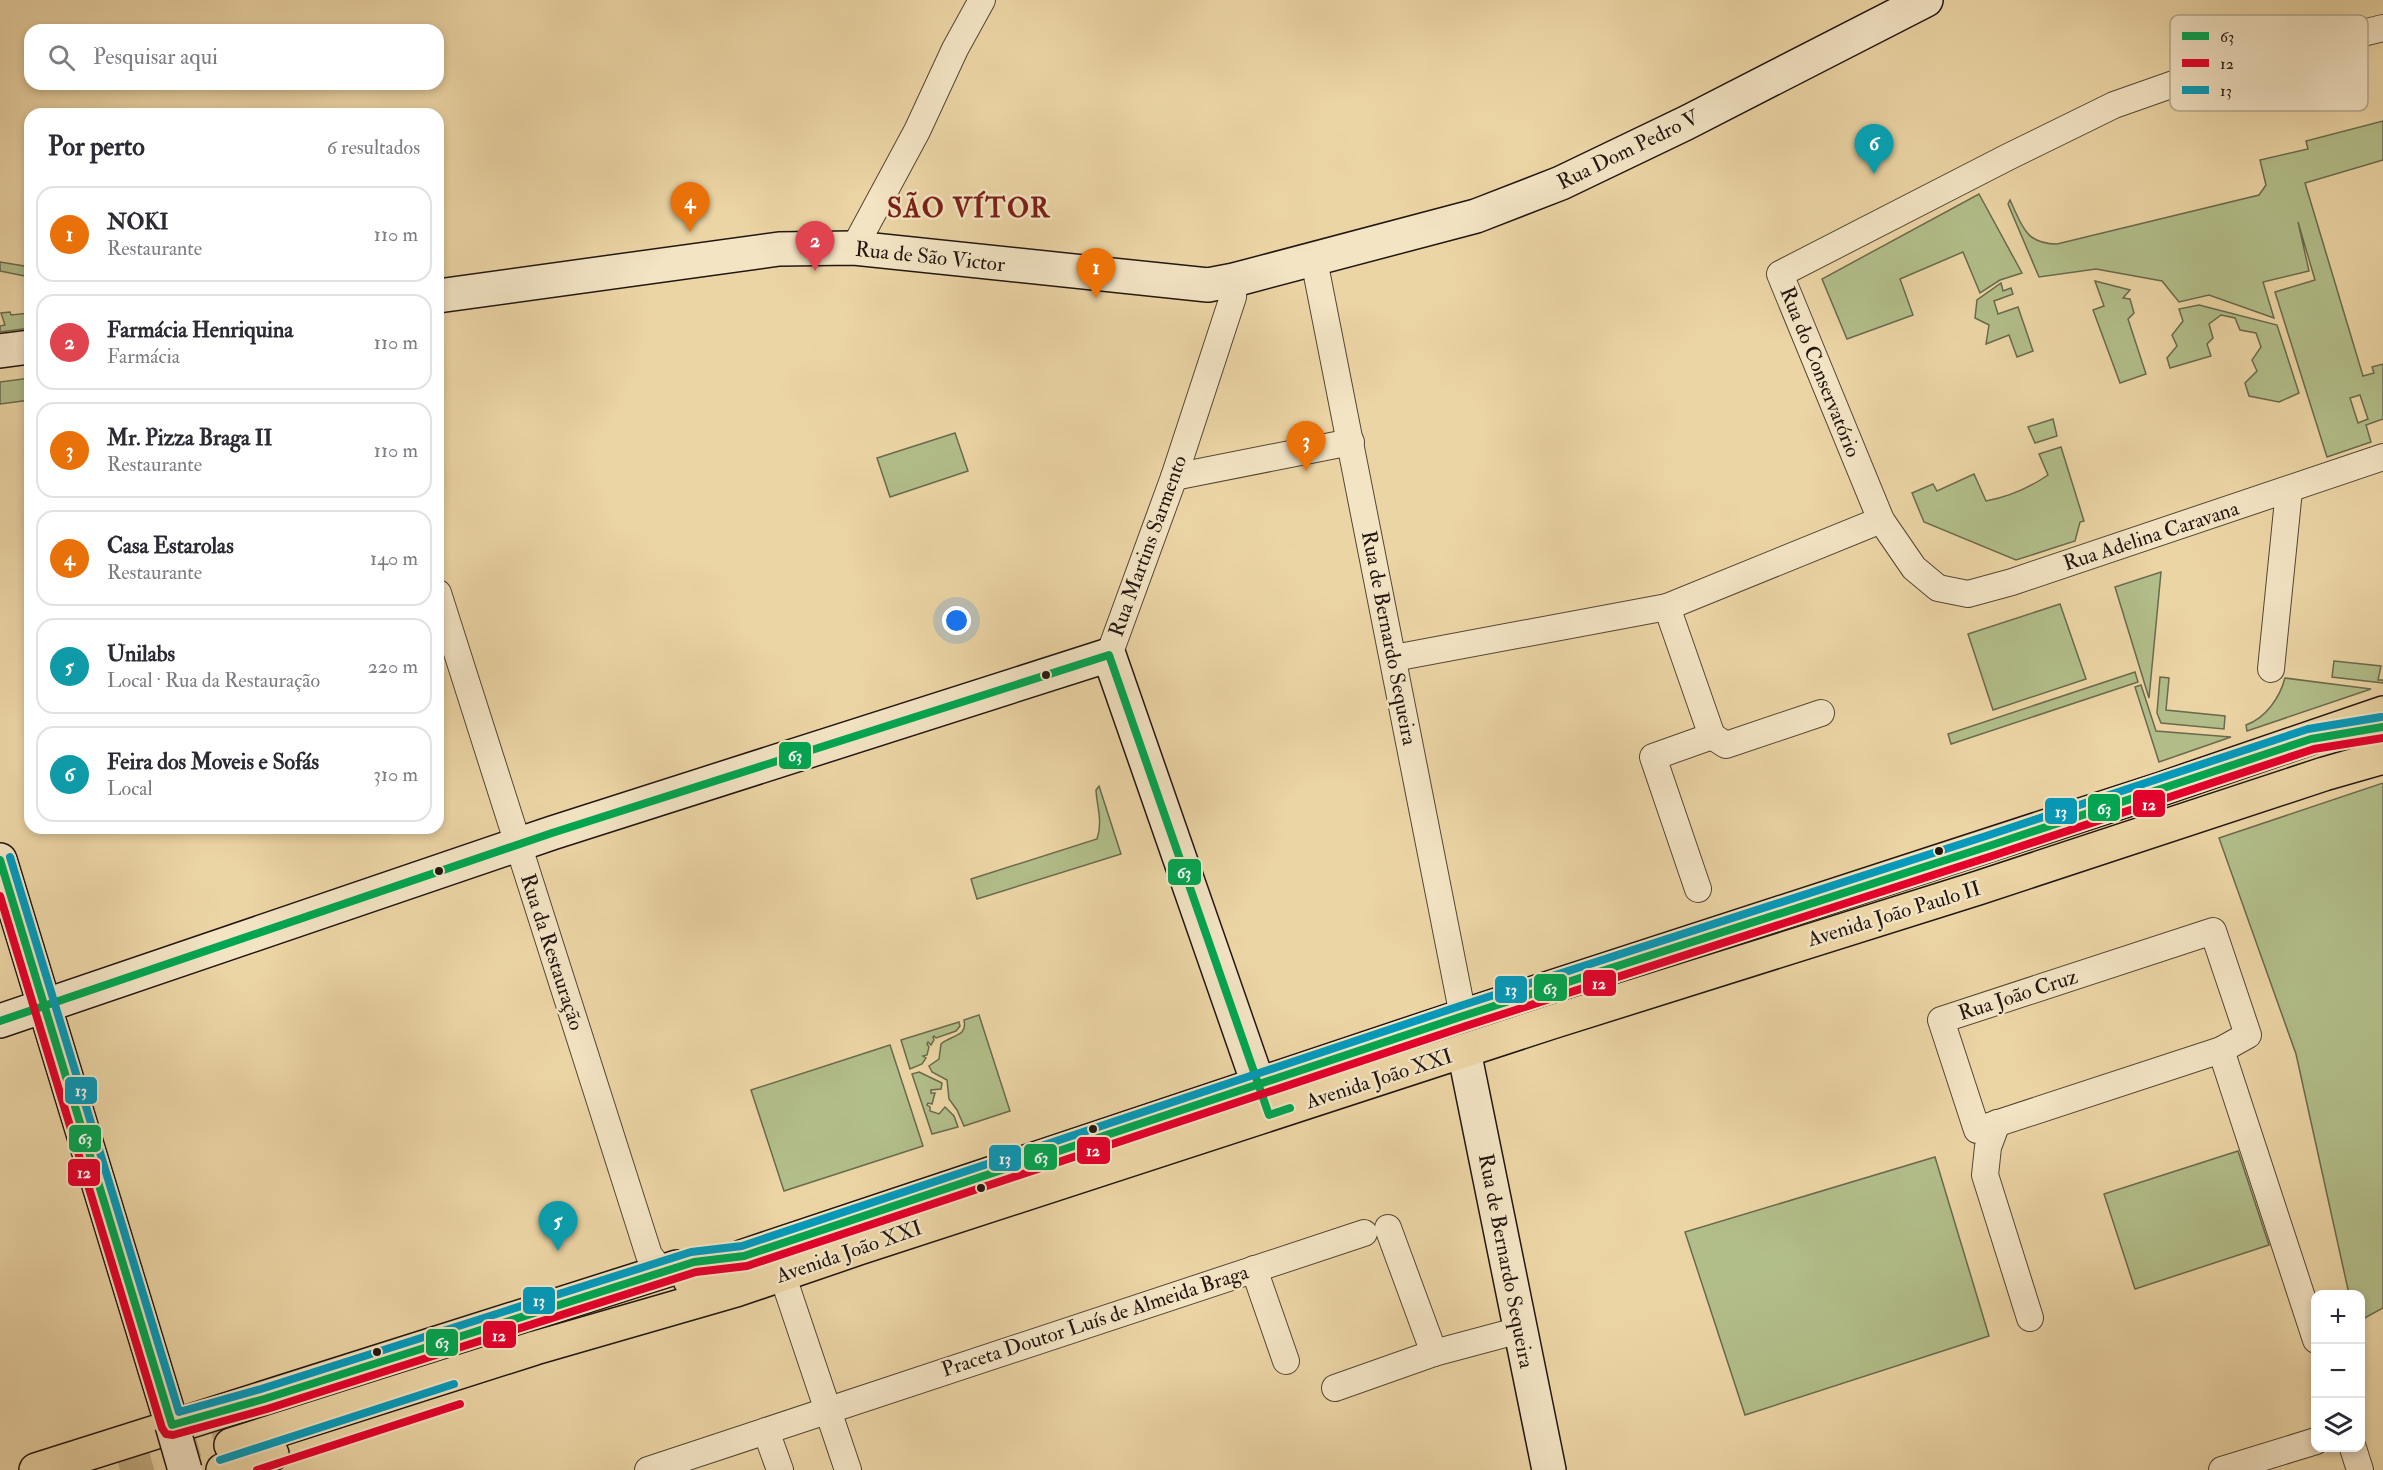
<!DOCTYPE html>
<html lang="pt">
<meta charset="utf-8">
<style>
body{margin:0;font-family:"IM FELL Double Pica",serif;background:#f7f7f7;color:#2b2b33}
.controls{position:absolute;right:18px;bottom:18px;display:grid;overflow:hidden;border-radius:12px;box-shadow:0 3px 9px #0003}
.controls button{width:54px;height:54px;display:grid;place-items:center;padding:0;border:0;border-bottom:2px solid #e1e1e2;background:#fff;color:#2b2b33;font:30px sans-serif}
.you{position:absolute;left:957px;top:621px;width:21px;height:21px;margin:-15px;border:4px solid #fff;border-radius:50%;background:#1a73e8;box-shadow:0 0 0 9px #1a73e833}
.badge{display:grid;place-items:center;width:39px;height:39px;border-radius:50%;background:#0f766e;color:#fff;font-size:20px;font-weight:700}
.pin{position:absolute;translate:-50% -50px;filter:drop-shadow(0 2px 3px #0008)}
.pin::after{content:'';position:absolute;top:32px;width:21px;height:18px;background:inherit;clip-path:polygon(0 0,100% 0,50% 100%)}
.list{margin:0;padding:0;list-style:none}
h2{display:flex;justify-content:space-between;align-items:center;height:78px;margin:0;padding:0 24px;font-size:26px}
h2 small{font-size:20px;font-weight:400;color:#7c7c81}
.list li{display:grid;grid-template-columns:39px 1fr auto;gap:18px;align-items:center;box-sizing:border-box;height:96px;margin:0 12px 12px;padding:0 12px;border:2px solid #e1e1e2;border-radius:18px}
.list b{display:block;font-size:22px;white-space:nowrap}
.list p{margin:0;font-size:20px;white-space:nowrap;color:#7c7c81}
.list em{font-size:20px;font-style:normal;color:#7c7c81}
.icon{flex:none;width:33px;height:33px;fill:none;stroke:currentColor;stroke-width:2;stroke-linecap:round;stroke-linejoin:round}
.map{position:relative;flex:none;width:2383px;height:1470px;overflow:hidden}
.search{position:absolute;background:#fff;box-shadow:0 3px 9px #0003;left:24px;top:24px;width:420px;height:66px;display:flex;align-items:center;gap:15px;box-sizing:border-box;padding:0 21px;border-radius:18px;color:#7c7c81;font-size:22px}
.panel{position:absolute;background:#fff;box-shadow:0 3px 9px #0003;left:24px;top:108px;width:420px;height:726px;border-radius:18px}
.map>svg:first-child{display:block}
.green{fill:#b2be8a;stroke:#6a6a4d;stroke-width:1.5;fill-rule:evenodd}
.lines{fill:none;stroke-linecap:round;stroke-linejoin:round}
.primary-tunnel{stroke:#c4af87;stroke-width:33;stroke-dasharray:33 16;stroke-linecap:butt}
.street-casing{stroke:#544635;stroke-width:28}
.secondary-casing{stroke:#221610;stroke-width:36}
.primary-casing{stroke:#221610;stroke-width:36}
.street{stroke:#f3e4c4;stroke-width:26}
.secondary{stroke:#f3e4c4;stroke-width:33}
.primary{stroke:#ecd5a5;stroke-width:33}
.secondary-bridge-casing{stroke:#221610;stroke-width:36;stroke-linecap:butt}
.secondary-bridge{stroke:#f3e4c4;stroke-width:33}
.bus-1-casing{stroke:#f3e4c4;stroke-width:12}
.bus-2-casing{stroke:#f3e4c4;stroke-width:12}
.bus-3-casing{stroke:#f3e4c4;stroke-width:12}
.bus-1{stroke:#00a651;stroke-width:8}
.bus-2{stroke:#e4002b;stroke-width:8}
.bus-3{stroke:#039abb;stroke-width:8}
.bus-dot{fill:#221610;stroke:#f3e4c4;stroke-width:2}
.labels{text-anchor:middle;dominant-baseline:central;stroke-width:5;stroke-linejoin:round;paint-order:stroke}
.street-label{font-size:21px;fill:#221610;stroke:#f3e4c4}
.district-label{font-size:27px;font-weight:bold;letter-spacing:1.5px;fill:#7a1f14;stroke:#f3e4c4}
.key{fill:#f3e4c4;stroke:#b4a68e;stroke-width:1.5}
.key-label{font-size:16px;fill:#221610}
.line-badge{stroke:#f3e4c4;stroke-width:2}
.badge-label{font-size:16px;text-anchor:middle;font-weight:bold;fill:#fff}
</style>
<div class="map">
<svg width="2383" height="1470" viewBox="0 0 2383 1470">
<rect width="100%" height="100%" fill="#ecd5a5"/>
<filter id="stains"><feTurbulence type="fractalNoise" baseFrequency=".00333" numOctaves="4"/><feColorMatrix values="0 0 0 0 .2 0 0 0 0 .09 0 0 0 0 .02 0 0 0 .5 -.17"/></filter>
<radialGradient id="worn" r=".72"><stop offset=".6" stop-color="#630" stop-opacity="0"/><stop offset="1" stop-color="#630" stop-opacity=".3"/></radialGradient>
<!-- green -->
<g class="green">
<path d="M2383,121V160L2305,183L2363,376L2374,373L2372,367L2383,364V419L2366,425L2371,442L2327,457L2275,292L2315,280L2298,222L2309,271L2263,282L2274,318L2209,295L2179,302L2162,281L2096,269L2039,277L2008,204L2010,200C2022,225 2025,244 2057,244L2259,195L2266,185L2260,160L2308,149L2306,141ZM2360,395L2368,419L2358,423L2350,398Z"/>
<path d="M1979,194L2022,273L2000,280L1980,293L1963,252L1900,279L1913,315L1847,339L1822,279Z"/>
<path d="M0,262L30,267V277L0,271Z"/>
<path d="M2095,281L2130,290L2123,298L2130,299L2134,313L2128,319L2146,374L2120,383L2093,310L2104,306Z"/>
<path d="M2001,283L2003,291L2011,288L2013,294L1994,301L1998,314L2018,307L2033,351L2017,357L2009,335L1986,344L1989,325L1975,318L1977,300Z"/>
<path d="M2199,305L2277,325L2299,393L2279,402L2249,396L2245,383L2257,371L2252,360L2261,347L2256,333L2240,330L2235,318L2221,315L2209,324L2213,338L2207,344L2211,356L2170,368L2167,358L2177,346L2172,335L2183,321L2179,309Z"/>
<path d="M10,312L11,315L30,313V328L0,332V326L5,325L1,313Z"/>
<path d="M30,378V400L0,404V382Z"/>
<path d="M2053,419L2057,436L2035,443L2028,427Z"/>
<path d="M955,433L968,471L890,497L877,458Z"/>
<path d="M2061,447L2084,521L2080,522L2075,541L2016,560L1924,522L1912,493L1933,484L1937,491L1974,474L1986,501C2008,497 2029,488 2048,475L2039,454Z"/>
<path d="M2161,572L2149,698L2115,587Z"/>
<path d="M2060,604L2086,679L1993,710L1968,634Z"/>
<path d="M2334,661L2381,666L2378,680H2383V683L2332,677Z"/>
<path d="M2135,672L2138,682L1951,744L1948,734Z"/>
<path d="M2160,677L2169,678L2166,710L2225,716L2224,729L2161,723L2157,713Z"/>
<path d="M2285,678L2371,689L2247,731L2246,725C2266,718 2280,697 2285,678Z"/>
<path d="M2141,685L2156,731L2231,737L2159,762L2135,687Z"/>
<path d="M2383,783V1308L2361,1320L2360,1294H2349L2296,1054L2219,838Z"/>
<path d="M1099,786L1121,854L977,899L971,879L1097,839C1103,821 1097,808 1096,790Z"/>
<path d="M979,1015L1010,1111L964,1126L957,1110L949,1099L947,1080L932,1072L929,1066L939,1059L941,1044C951,1035 968,1037 964,1020Z"/>
<path d="M959,1022L960,1026L956,1031L936,1038L934,1036L933,1037L934,1040L931,1045L928,1042L927,1044L929,1047L927,1055L923,1056L926,1058L922,1064L910,1069L901,1040Z"/>
<path d="M890,1045L923,1146L784,1191L751,1090Z"/>
<path d="M919,1072L942,1083L941,1089L931,1090V1093H935L932,1104L928,1103L927,1105L930,1107V1111L939,1114L945,1107L954,1116L958,1127L932,1134L912,1074Z"/>
<path d="M2238,1151L2269,1245L2135,1289L2104,1194Z"/>
<path d="M1935,1157L1989,1336L1745,1415L1685,1232Z"/>
</g>
<g class="lines">
<!-- primary-tunnel -->
<path class="primary-tunnel" d="M118,1463L227,1432"/>
<!-- street casing -->
<g class="street-casing">
<g id="street">
<path d="M2383,28L2222,67L2114,105L2008,157L1780,274L1881,520L1914,568L1938,588L1968,594L2012,582L2383,457"/>
<path d="M854,248L917,131L955,49L982,0"/>
<path d="M1314,260L1463,1016"/>
<path d="M1174,477L1351,442"/>
<path d="M438,593L649,1255L662,1272"/>
<path d="M1667,607L1712,736L1653,757L1698,889"/>
<path d="M1109,655L1174,477L1233,297L1234,280"/>
<path d="M1394,658L1667,607L1881,520"/>
<path d="M2271,669L2289,490"/>
<path d="M1712,736L1726,745L1821,713"/>
<path d="M2213,931L2248,1035L2221,1050L1977,1130L1941,1020Z"/>
<path d="M2221,1050L2316,1340"/>
<path d="M1997,1123L1988,1147L1985,1175L2030,1318"/>
<path d="M1388,1228L1434,1353"/>
<path d="M1254,1269L1286,1361"/>
<path d="M782,1274L848,1470"/>
<path d="M1335,1388L1434,1353L1520,1330"/>
<path d="M2353,1448L2360,1470"/>
<path d="M648,1470L766,1431"/>
<path d="M780,1470L766,1431L1364,1233"/>
<path d="M2222,1470L2316,1441"/>
</g>
</g>
<!-- secondary casing -->
<g class="secondary-casing">
<g id="secondary">
<path d="M438,296L779,249L854,248L1208,285L1234,280L1476,216L1561,183L1686,123L1926,0"/>
<path d="M0,351L30,347"/>
<path d="M0,860L172,1425"/>
<path d="M0,1021L552,833L1109,655L1268,1112"/>
<path d="M1464,1051L1549,1470"/>
</g>
</g>
<!-- primary casing -->
<g class="primary-casing">
<g id="primary">
<path d="M690,1280L744,1256L1463,1016L2161,789L2383,713"/>
<path d="M231,1445L535,1348L736,1290L859,1248L1552,1022L1978,888L2324,774L2383,757"/>
<path d="M36,1470L677,1267"/>
<path d="M223,1470L272,1454"/>
</g>
</g>
<!-- street -->
<use href="#street" class="street"/>
<!-- secondary -->
<use href="#secondary" class="secondary"/>
<!-- primary -->
<use href="#primary" class="primary"/>
<!-- secondary-bridge casing -->
<g class="secondary-bridge-casing">
<path id="secondary-bridge" d="M172,1425L185,1470"/>
</g>
<!-- secondary-bridge -->
<use href="#secondary-bridge" class="secondary-bridge"/>
<!-- bus-1 casing -->
<g class="bus-1-casing">
<g id="bus-1">
<path d="M0,860L172,1425L264,1399L694,1262L744,1256L1463,1016L1989,846L2311,739L2383,727"/>
<path d="M0,1021L552,833L1109,655L1269,1115L1290,1108"/>
</g>
</g>
<!-- bus-2 casing -->
<g class="bus-2-casing">
<g id="bus-2">
<path d="M0,896L162,1428L166,1434L173,1435L267,1409L696,1272L747,1266L1466,1026L1992,856L2314,749L2383,738"/>
<path d="M257,1470L460,1404"/>
</g>
</g>
<!-- bus-3 casing -->
<g class="bus-3-casing">
<g id="bus-3">
<path d="M10,857L179,1412L261,1389L691,1252L742,1246L1460,1006L1986,836L2308,729L2381,717"/>
<path d="M220,1460L454,1384"/>
</g>
</g>
<!-- bus-1 -->
<use href="#bus-1" class="bus-1"/>
<!-- bus-2 -->
<use href="#bus-2" class="bus-2"/>
<!-- bus-3 -->
<use href="#bus-3" class="bus-3"/>
</g>
<!-- markers -->
<g class="bus-dot">
<circle cx="1046" cy="675" r="5"/>
<circle cx="1939" cy="851" r="5"/>
<circle cx="439" cy="871" r="5"/>
<circle cx="1093" cy="1129" r="5"/>
<circle cx="981" cy="1188" r="5"/>
<circle cx="377" cy="1352" r="5"/>
</g>
<g class="labels">
<!-- street labels -->
<g class="street-label">
<text transform="translate(1628 150) rotate(-26)">Rua Dom Pedro V</text>
<text transform="translate(930 257) rotate(6)">Rua de São Victor</text>
<text transform="translate(1820 372) rotate(68)">Rua do Conservatório</text>
<text transform="translate(2151 536) rotate(-18)">Rua Adelina Caravana</text>
<text transform="translate(1148 546) rotate(-70)">Rua Martins Sarmento</text>
<text transform="translate(1389 638) rotate(79)">Rua de Bernardo Sequeira</text>
<text transform="translate(1894 914) rotate(-17)">Avenida João Paulo II</text>
<text transform="translate(552 952) rotate(72)">Rua da Restauração</text>
<text transform="translate(2018 995) rotate(-18)">Rua João Cruz</text>
<text transform="translate(1379 1079) rotate(-18)">Avenida João XXI</text>
<text transform="translate(849 1252) rotate(-19)">Avenida João XXI</text>
<text transform="translate(1506 1261) rotate(79)">Rua de Bernardo Sequeira</text>
<text transform="translate(1095 1321) rotate(-18)">Praceta Doutor Luís de Almeida Braga</text>
</g>
<!-- district labels -->
<g class="district-label">
<text x="969" y="208">SÃO VÍTOR</text>
</g>
</g>
<!-- legend -->
<rect x="2170" y="15" width="198" height="96" rx="9" class="key"/>
<rect x="2182" y="32" width="27" height="8" fill="#00a651"/>
<rect x="2182" y="59" width="27" height="8" fill="#e4002b"/>
<rect x="2182" y="86" width="27" height="8" fill="#039abb"/>
<g class="key-label">
<text x="2220" y="42">63</text>
<text x="2220" y="69">12</text>
<text x="2220" y="96">13</text>
</g>
<g class="line-badge">
<rect x="778" y="741" width="34" height="29" rx="6" fill="#00a651"/>
<rect x="2132" y="789" width="34" height="29" rx="6" fill="#e4002b"/>
<rect x="2087" y="793" width="34" height="29" rx="6" fill="#00a651"/>
<rect x="2044" y="797" width="34" height="28" rx="6" fill="#039abb"/>
<rect x="1167" y="858" width="35" height="28" rx="6" fill="#00a651"/>
<rect x="1582" y="969" width="35" height="28" rx="6" fill="#e4002b"/>
<rect x="1533" y="973" width="35" height="29" rx="6" fill="#00a651"/>
<rect x="1494" y="975" width="34" height="29" rx="6" fill="#039abb"/>
<rect x="64" y="1076" width="34" height="29" rx="6" fill="#039abb"/>
<rect x="68" y="1124" width="34" height="29" rx="6" fill="#00a651"/>
<rect x="1076" y="1136" width="35" height="29" rx="6" fill="#e4002b"/>
<rect x="1023" y="1143" width="35" height="28" rx="6" fill="#00a651"/>
<rect x="988" y="1144" width="34" height="28" rx="6" fill="#039abb"/>
<rect x="67" y="1158" width="34" height="29" rx="6" fill="#e4002b"/>
<rect x="522" y="1286" width="34" height="29" rx="6" fill="#039abb"/>
<rect x="482" y="1320" width="35" height="29" rx="6" fill="#e4002b"/>
<rect x="425" y="1328" width="34" height="29" rx="6" fill="#00a651"/>
</g>
<g class="badge-label">
<text x="795" y="761">63</text>
<text x="2149" y="810">12</text>
<text x="2104" y="814">63</text>
<text x="2061" y="817">13</text>
<text x="1184" y="878">63</text>
<text x="1599" y="989">12</text>
<text x="1550" y="994">63</text>
<text x="1511" y="995">13</text>
<text x="81" y="1096">13</text>
<text x="85" y="1144">63</text>
<text x="1093" y="1156">12</text>
<text x="1041" y="1163">63</text>
<text x="1005" y="1164">13</text>
<text x="84" y="1178">12</text>
<text x="539" y="1306">13</text>
<text x="499" y="1341">12</text>
<text x="442" y="1348">63</text>
</g>
<rect width="100%" height="100%" filter="url(#stains)"/>
<rect width="100%" height="100%" fill="url(#worn)"/>
</svg>
<div class="controls">
<button>+</button>
<button>−</button>
<button><svg class="icon" aria-label="layers" viewBox="0 0 24 24"><path d="M12 4l9 5-9 5-9-5zM3 14l9 5 9-5"/></svg></button>
</div>
<div class="you"></div>
<div class="pin badge" style="left:1096px;top:298px;background:#e8710a">1</div>
<div class="pin badge" style="left:815px;top:271px;background:#e0444e">2</div>
<div class="pin badge" style="left:1306px;top:471px;background:#e8710a">3</div>
<div class="pin badge" style="left:690px;top:232px;background:#e8710a">4</div>
<div class="pin badge" style="left:558px;top:1251px;background:#0f9aa8">5</div>
<div class="pin badge" style="left:1874px;top:174px;background:#0f9aa8">6</div>
<div class="search"><svg class="icon" aria-label="search" viewBox="0 0 24 24"><circle cx="10" cy="10" r="6"/><path d="M15 15l6 6"/></svg>Pesquisar aqui</div>
<section class="panel">
<h2>Por perto<small>6 resultados</small></h2>
<ul class="list">
<li><span class="badge" style="background:#e8710a">1</span><div><b>NOKI</b><p>Restaurante</p></div><em>110 m</em></li>
<li><span class="badge" style="background:#e0444e">2</span><div><b>Farmácia Henriquina</b><p>Farmácia</p></div><em>110 m</em></li>
<li><span class="badge" style="background:#e8710a">3</span><div><b>Mr. Pizza Braga II</b><p>Restaurante</p></div><em>110 m</em></li>
<li><span class="badge" style="background:#e8710a">4</span><div><b>Casa Estarolas</b><p>Restaurante</p></div><em>140 m</em></li>
<li><span class="badge" style="background:#0f9aa8">5</span><div><b>Unilabs</b><p>Local · Rua da Restauração</p></div><em>220 m</em></li>
<li><span class="badge" style="background:#0f9aa8">6</span><div><b>Feira dos Moveis e Sofás</b><p>Local</p></div><em>310 m</em></li>
</ul>
</section>
</div>
